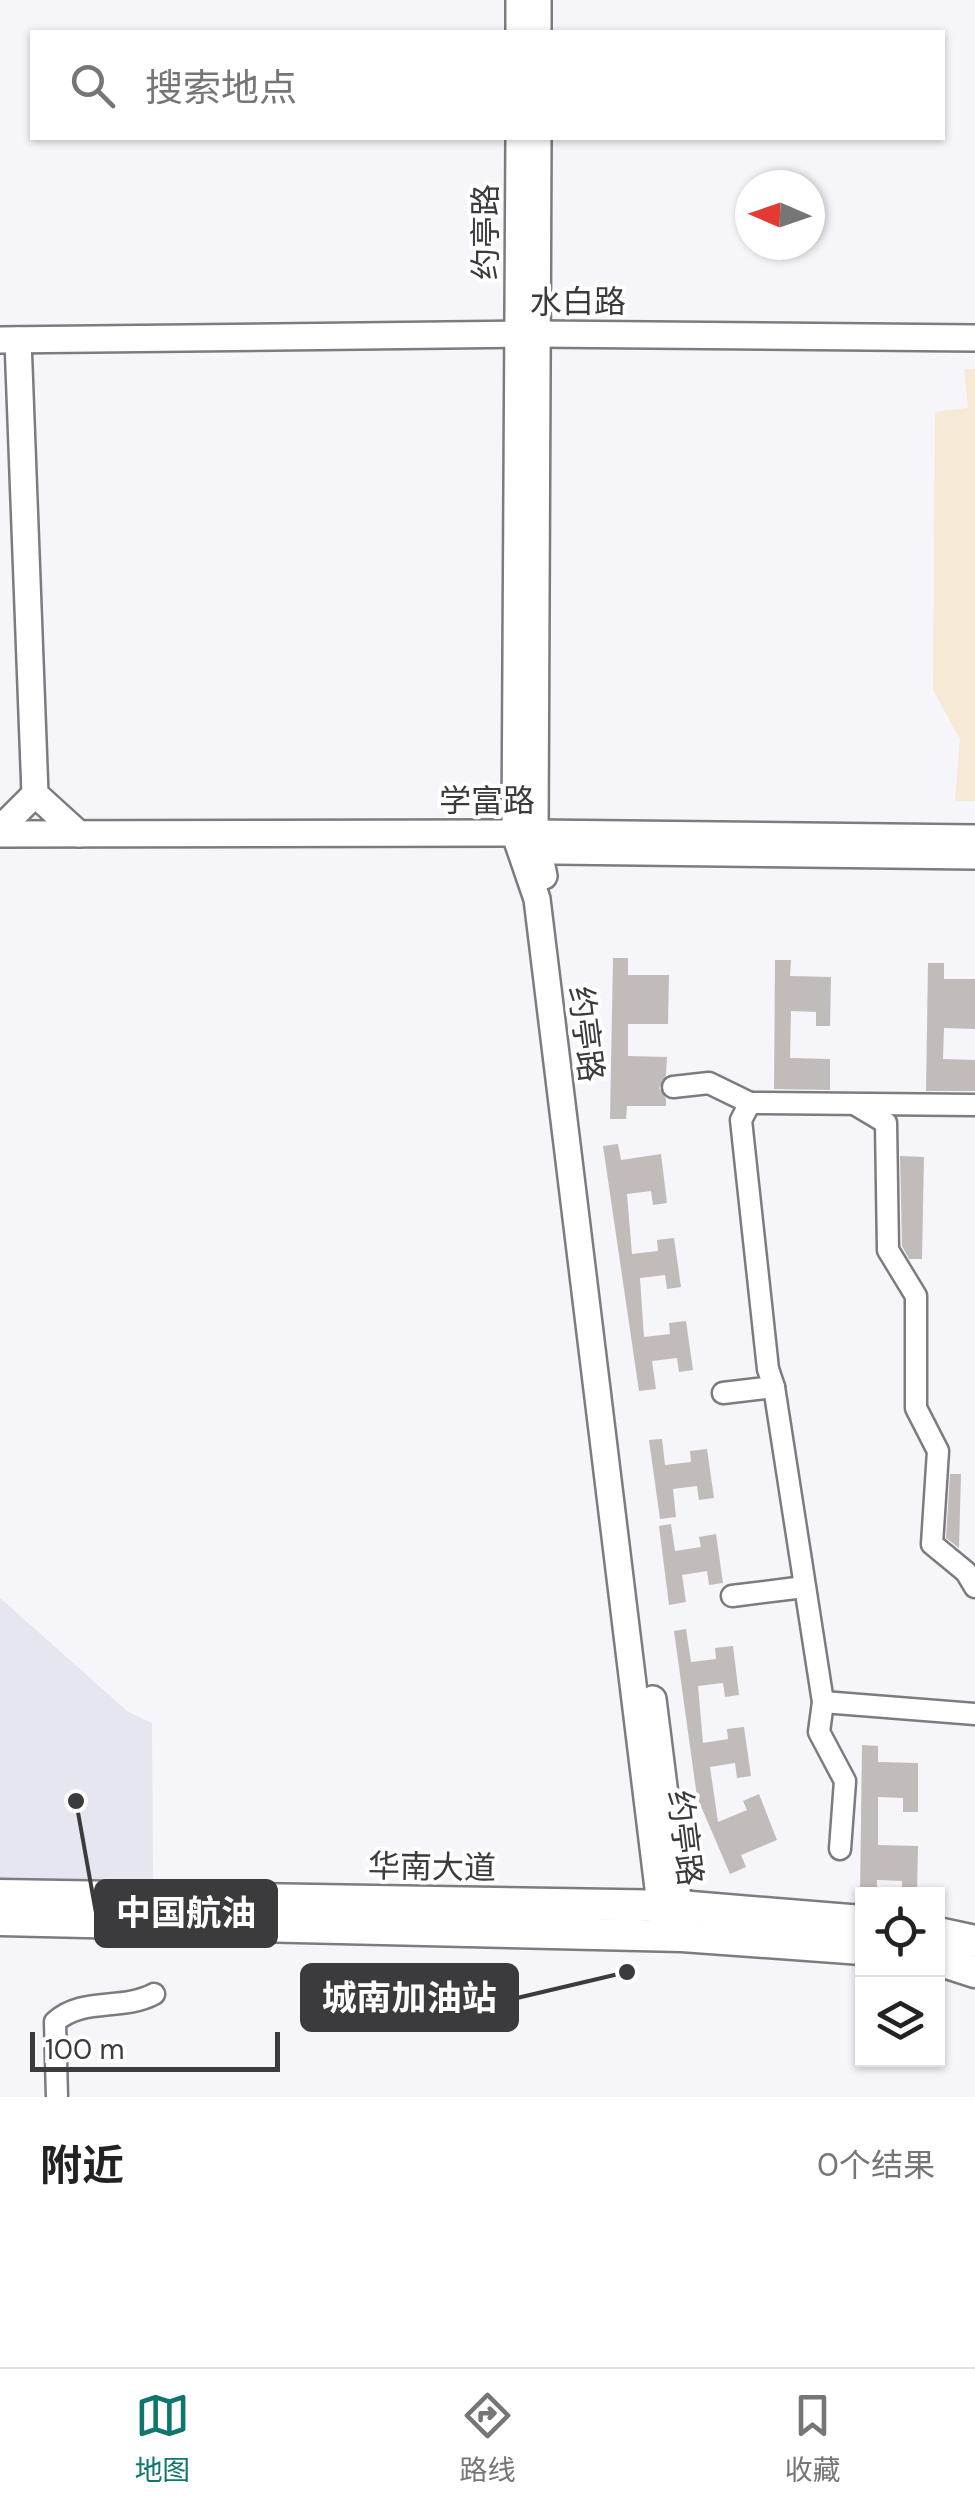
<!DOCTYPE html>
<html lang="zh">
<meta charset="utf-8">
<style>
body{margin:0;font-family:"DM Sans","Noto Sans SC",sans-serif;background:#f6f6f6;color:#222}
.controls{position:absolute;right:30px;bottom:30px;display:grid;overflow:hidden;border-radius:0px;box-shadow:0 2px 8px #0004}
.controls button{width:90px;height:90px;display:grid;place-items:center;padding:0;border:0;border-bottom:2px solid #e0e0e0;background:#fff;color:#222;font:50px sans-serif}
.compass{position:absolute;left:735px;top:170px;width:90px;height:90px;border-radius:50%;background:#fff;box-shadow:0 2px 8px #0004;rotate:272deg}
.scale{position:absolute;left:30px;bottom:25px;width:250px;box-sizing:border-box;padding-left:10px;border:5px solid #3b3b3d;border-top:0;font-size:28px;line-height:35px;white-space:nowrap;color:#3b3b3d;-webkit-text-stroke:8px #fff;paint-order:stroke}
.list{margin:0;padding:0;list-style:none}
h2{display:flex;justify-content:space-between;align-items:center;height:130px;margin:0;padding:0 40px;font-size:42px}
h2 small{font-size:32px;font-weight:400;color:#767676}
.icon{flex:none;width:55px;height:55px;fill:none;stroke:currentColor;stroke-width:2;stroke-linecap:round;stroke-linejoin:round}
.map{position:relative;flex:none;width:975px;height:2097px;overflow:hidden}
.search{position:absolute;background:#fff;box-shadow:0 2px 8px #0004;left:30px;right:30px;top:30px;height:110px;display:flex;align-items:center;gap:25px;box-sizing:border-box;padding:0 35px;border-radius:0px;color:#767676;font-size:38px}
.sheet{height:270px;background:#fff}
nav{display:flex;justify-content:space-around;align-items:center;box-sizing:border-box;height:140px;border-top:2px solid #e0e0e0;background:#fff;font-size:28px;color:#767676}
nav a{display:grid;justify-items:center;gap:5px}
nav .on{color:#0f766e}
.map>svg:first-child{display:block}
.built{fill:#e6e6f1}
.medical{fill:#f6ead6}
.building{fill:#c1bcba}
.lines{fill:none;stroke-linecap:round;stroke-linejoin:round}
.minor-casing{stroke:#7c7c80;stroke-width:25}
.tertiary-casing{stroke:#7c7c80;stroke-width:30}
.primary-casing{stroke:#7c7c80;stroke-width:35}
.minor{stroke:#fff;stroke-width:20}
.tertiary{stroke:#fff;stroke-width:25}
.primary{stroke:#fff;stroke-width:30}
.labels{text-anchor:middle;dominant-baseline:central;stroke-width:8;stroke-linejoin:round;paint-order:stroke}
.street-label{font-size:32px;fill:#3b3b3d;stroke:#fff}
.leader{fill:none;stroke:#3b3b3d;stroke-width:4}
.callout-dot{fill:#3b3b3d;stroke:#fff;stroke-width:4}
.callout{fill:#3b3b3d;stroke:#3b3b3d;stroke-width:4}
.callout-label{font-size:35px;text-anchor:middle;font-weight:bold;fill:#fff}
</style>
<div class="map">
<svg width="975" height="2097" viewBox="0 0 975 2097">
<rect width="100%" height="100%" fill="#f5f5fa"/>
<!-- built -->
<path class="built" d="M0,1598L127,1711L152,1723L153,1881L0,1878Z"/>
<!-- medical -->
<path class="medical" d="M964,369H975V801H955L960,739L933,690L935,412L968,408Z"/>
<!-- building -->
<g class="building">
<path d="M613,958H628V975H669L668,1024H628V1056L667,1057L666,1075L659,1088L666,1099V1106H627L626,1119H610Z"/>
<path d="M775,960H791L790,976L831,977L830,1026H816V1012L791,1011L790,1058L830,1059V1090L774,1089Z"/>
<path d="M928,963H944V979H975V1029L944,1028L943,1059L975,1060V1091H926Z"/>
<path d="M618,1144L621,1160L661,1154L667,1203L653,1205L651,1191L627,1194L632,1254L658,1251L657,1240L674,1238L681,1287L667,1289L665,1275L640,1278L644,1337L670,1334L669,1323L686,1321L693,1370L679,1372L677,1358L652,1361L656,1389L639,1391L603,1146Z"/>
<path d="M900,1156L924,1157L922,1259H909L902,1246Z"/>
<path d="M662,1439L665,1465L691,1462L690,1451L707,1449L714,1498L699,1500L697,1486L673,1489L676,1517L660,1519L649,1440Z"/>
<path d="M950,1474H961L959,1548L946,1538Z"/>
<path d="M671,1524L675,1551L701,1547L699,1537L716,1534L723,1583L709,1585L707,1571L682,1575L686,1602L669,1605L659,1526Z"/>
<path d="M686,1629L691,1662L716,1659L715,1648L733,1646L739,1695L725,1697L723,1683L698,1686L703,1743L728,1739L727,1729L744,1727L751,1776L737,1778L735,1763L710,1767L718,1822L747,1810L743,1801L759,1794L777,1840L741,1855L746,1867L730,1874L697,1797L674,1631Z"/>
<path d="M862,1745L878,1746V1762L918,1763V1812H903V1798L878,1797V1845L918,1846L917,1894H902V1881L877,1880V1894H860Z"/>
</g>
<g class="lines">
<!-- minor casing -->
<g class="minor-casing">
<g id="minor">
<path d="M673,1087L709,1083L750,1103"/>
<path d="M856,1105L886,1123L888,1250L916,1296V1408L938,1451L932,1544L966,1572L975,1587"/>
<path d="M774,1387L823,1702L819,1732L845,1781L840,1849"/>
<path d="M723,1393L774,1387L768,1369L741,1120L750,1103L975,1105"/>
<path d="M732,1596L804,1587"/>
<path d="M823,1702L975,1714"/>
<path d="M57,2097L55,2022C82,1997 122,2011 154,1994"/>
</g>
</g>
<!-- tertiary casing -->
<g class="tertiary-casing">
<g id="tertiary">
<path d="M519,32V0"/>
<path d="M538,32V0"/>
<path d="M519,138L515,835L537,899L662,1921"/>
<path d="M538,138L535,833L544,876"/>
<path d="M0,340L537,334L975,338"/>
<path d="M18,340L35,794L79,834"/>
<path d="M0,829L35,794"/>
<path d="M0,834L535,833L975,838"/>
<path d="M555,851L975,856"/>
<path d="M653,1699L681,1922"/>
</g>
</g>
<!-- primary casing -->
<g class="primary-casing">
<g id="primary">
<path d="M0,1895L679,1906L862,1921"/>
<path d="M0,1920L682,1936L862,1949"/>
<path d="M938,1933L975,1941"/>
<path d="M938,1960L975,1972"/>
</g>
</g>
<!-- minor -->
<use href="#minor" class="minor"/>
<!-- tertiary -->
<use href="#tertiary" class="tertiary"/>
<!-- primary -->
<use href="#primary" class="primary"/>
</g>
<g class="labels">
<!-- street labels -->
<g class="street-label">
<text transform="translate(486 232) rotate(-90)">约亭路</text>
<text x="578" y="302">水白路</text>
<text x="487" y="801">学富路</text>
<text transform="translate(586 1034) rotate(83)">约亭路</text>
<text transform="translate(685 1838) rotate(83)">约亭路</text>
<text transform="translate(432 1867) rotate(1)">华南大道</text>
</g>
</g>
<!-- callouts -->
<path class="leader" d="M76 1801L96 1913M627 1972L517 1998"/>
<g class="callout-dot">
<circle cx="76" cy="1801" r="10"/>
<circle cx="627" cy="1972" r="10"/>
</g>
<g class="callout">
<rect x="96" y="1881" width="180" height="65" rx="10"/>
<rect x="302" y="1965" width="215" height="65" rx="10"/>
</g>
<g class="callout-label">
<text x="186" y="1925">中国航油</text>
<text x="409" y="2010">城南加油站</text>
</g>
</svg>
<div class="controls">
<button><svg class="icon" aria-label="locate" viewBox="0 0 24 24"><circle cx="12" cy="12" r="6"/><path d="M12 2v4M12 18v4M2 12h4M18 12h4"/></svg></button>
<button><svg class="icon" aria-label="layers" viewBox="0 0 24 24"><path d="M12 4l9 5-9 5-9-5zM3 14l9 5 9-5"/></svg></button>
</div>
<svg class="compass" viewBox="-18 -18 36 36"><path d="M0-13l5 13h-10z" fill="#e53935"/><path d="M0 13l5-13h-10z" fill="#767676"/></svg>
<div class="scale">100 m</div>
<div class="search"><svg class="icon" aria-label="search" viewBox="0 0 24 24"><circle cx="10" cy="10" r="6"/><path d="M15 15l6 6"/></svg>搜索地点</div>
</div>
<section class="sheet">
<h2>附近<small>0个结果</small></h2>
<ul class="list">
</ul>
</section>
<nav>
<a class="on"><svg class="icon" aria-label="map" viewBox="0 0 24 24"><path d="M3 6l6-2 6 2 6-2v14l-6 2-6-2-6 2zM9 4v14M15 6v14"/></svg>地图</a>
<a><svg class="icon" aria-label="directions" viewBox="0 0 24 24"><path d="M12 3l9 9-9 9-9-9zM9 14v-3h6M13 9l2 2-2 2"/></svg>路线</a>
<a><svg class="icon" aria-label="saved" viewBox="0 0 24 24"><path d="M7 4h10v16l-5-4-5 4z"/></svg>收藏</a>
</nav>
